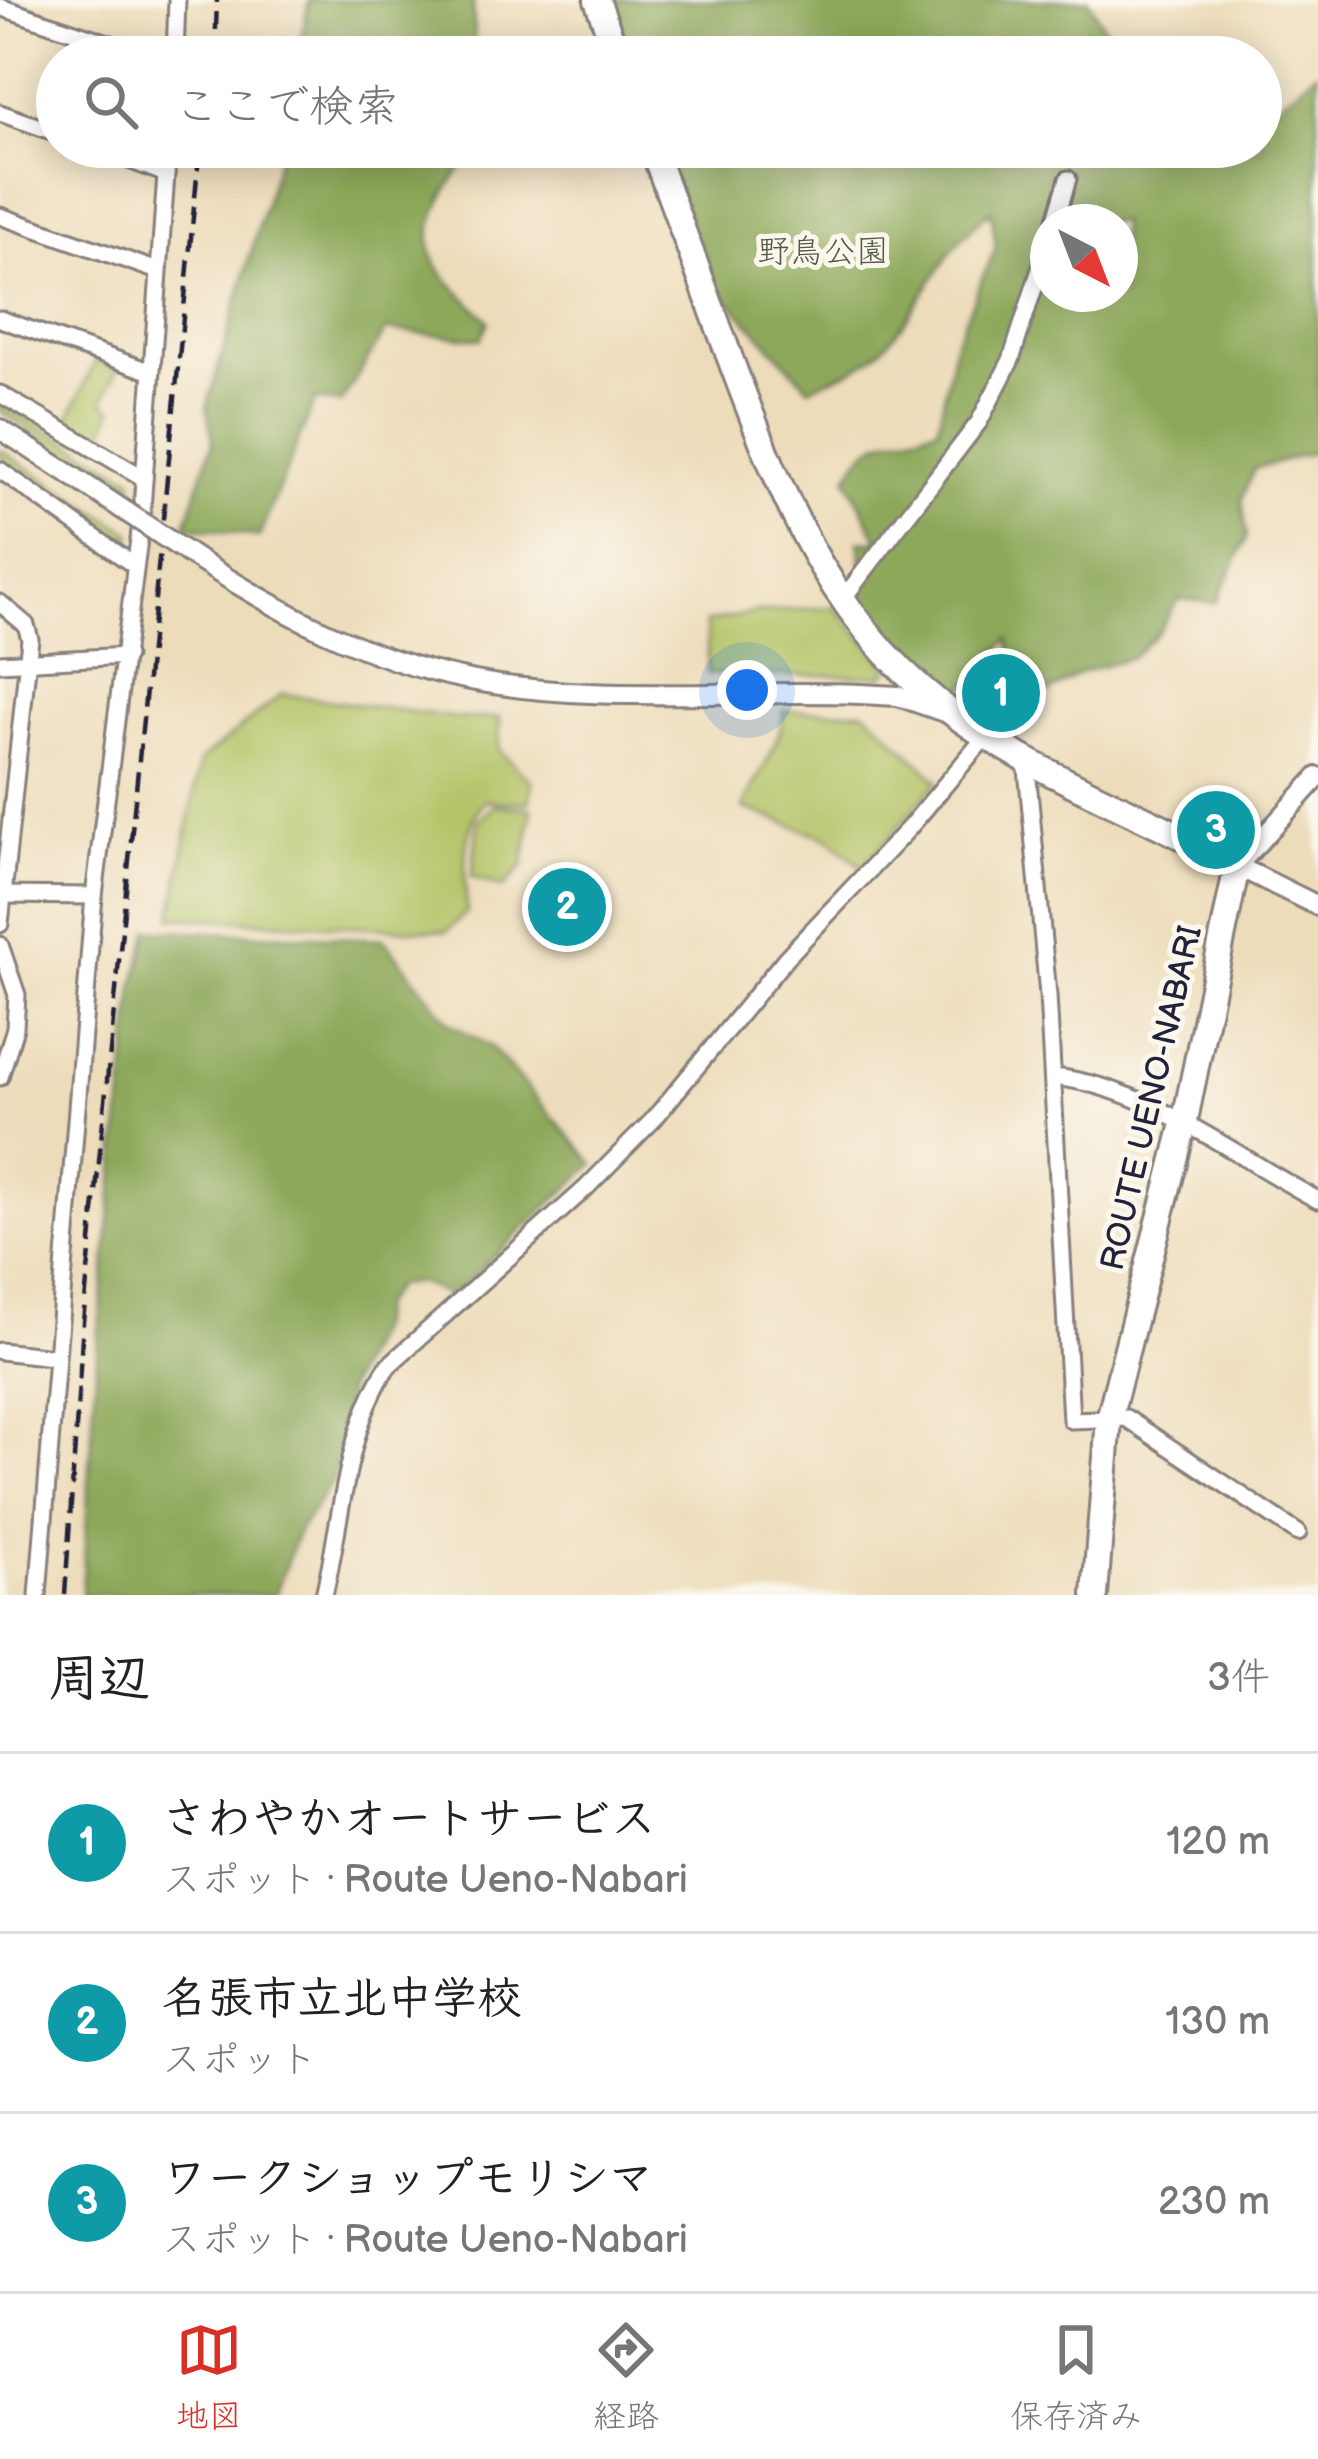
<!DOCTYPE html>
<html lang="ja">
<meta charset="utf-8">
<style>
body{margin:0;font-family:"Balsamiq Sans","Klee One",sans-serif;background:#f6f6f6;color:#222}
.compass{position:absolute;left:1030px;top:204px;width:108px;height:108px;border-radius:50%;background:#fff;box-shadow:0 6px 30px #0003;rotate:138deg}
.you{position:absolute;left:747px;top:690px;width:42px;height:42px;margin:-30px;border:9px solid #fff;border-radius:50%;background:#1a73e8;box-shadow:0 0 0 18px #1a73e833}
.badge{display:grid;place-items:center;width:78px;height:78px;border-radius:50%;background:#d93025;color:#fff;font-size:39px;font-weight:700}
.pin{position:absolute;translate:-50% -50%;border:6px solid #fff;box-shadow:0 3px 12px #0006}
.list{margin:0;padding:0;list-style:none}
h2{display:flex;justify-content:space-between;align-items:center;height:156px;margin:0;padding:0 48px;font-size:51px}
h2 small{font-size:39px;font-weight:400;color:#767676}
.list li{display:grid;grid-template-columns:78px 1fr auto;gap:36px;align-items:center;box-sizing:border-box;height:180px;padding:0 48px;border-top:3px solid #e0e0e0}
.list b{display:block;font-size:45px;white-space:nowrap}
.list p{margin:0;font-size:39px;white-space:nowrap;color:#767676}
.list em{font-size:39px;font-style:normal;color:#767676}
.icon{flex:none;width:66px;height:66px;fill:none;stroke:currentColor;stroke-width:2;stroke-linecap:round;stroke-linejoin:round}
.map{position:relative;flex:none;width:1318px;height:1595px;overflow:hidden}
.search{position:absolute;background:#fff;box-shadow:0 6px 30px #0003;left:36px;right:36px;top:36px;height:132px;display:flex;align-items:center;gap:30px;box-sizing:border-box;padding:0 42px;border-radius:66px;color:#767676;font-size:45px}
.sheet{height:696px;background:#fff}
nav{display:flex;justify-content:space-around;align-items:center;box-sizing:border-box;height:168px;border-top:3px solid #e0e0e0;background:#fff;font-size:33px;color:#767676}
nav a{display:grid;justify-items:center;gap:6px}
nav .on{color:#d93025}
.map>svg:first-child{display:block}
.green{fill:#b2c265;stroke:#6a7250;stroke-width:3}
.forest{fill:#8da85a;stroke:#58654a;stroke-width:3;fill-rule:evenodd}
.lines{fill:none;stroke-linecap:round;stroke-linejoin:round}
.minor-casing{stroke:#887f7a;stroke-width:21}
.tertiary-casing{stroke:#887f7a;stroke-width:24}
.primary-casing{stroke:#887f7a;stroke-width:30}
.minor{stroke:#fff;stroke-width:15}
.tertiary{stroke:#fff;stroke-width:18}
.primary{stroke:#fff;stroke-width:24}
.rail{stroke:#22223b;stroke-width:4.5;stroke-dasharray:18 9;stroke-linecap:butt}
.tertiary-bridge-casing{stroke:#887f7a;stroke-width:24;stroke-linecap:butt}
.tertiary-bridge{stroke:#fff;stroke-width:18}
.labels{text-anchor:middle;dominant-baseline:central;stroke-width:10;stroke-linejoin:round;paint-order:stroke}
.park-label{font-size:33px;fill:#545a4a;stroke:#fbf7ec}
.street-label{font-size:33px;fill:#22223b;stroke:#fbf7ec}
</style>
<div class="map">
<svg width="1318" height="1595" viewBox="0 0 1318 1595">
<rect width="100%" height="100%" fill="#fbf7ec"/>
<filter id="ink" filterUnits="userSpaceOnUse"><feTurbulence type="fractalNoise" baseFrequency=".00833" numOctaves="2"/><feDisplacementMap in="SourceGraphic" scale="24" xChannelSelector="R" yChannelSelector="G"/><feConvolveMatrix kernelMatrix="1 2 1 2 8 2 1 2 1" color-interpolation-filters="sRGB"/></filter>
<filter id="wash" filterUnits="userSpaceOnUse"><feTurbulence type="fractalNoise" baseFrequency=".004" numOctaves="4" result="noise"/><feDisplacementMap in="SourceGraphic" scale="48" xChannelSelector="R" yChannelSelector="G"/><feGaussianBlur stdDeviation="2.7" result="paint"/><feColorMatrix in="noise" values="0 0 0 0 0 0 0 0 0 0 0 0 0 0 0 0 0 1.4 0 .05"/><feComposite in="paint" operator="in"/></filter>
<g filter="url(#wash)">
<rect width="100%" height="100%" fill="#eddcba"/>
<!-- green -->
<g class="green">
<path d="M96,360L118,369L103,401L113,410L99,443L66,424Z"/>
<path d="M0,403L133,479L135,499L0,411Z"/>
<path d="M0,450L131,533L130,547L121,550L0,463Z"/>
<path d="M834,607L889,668L884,676L708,674L706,623L756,612Z"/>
<path d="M282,694L457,718H500L499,750L532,782L529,803L484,801C459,835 465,872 467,912L447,931L172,917L200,761Z"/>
<path d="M784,711H866L938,781L863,868L828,838L743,808C759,771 779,751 784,711Z"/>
<path d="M495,805L532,809L524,865L503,888L472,877L478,822Z"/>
</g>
<!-- forest -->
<g class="forest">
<path d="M309,0H473L475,57H298Z"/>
<path d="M605,0H1089L1121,57H627Z"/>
<path d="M1318,71V451L1254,469L1242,499L1247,538L1216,603L1179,599L1159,631L1133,657L1082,672L1021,709L1009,639L951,703L867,623L855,603L866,583L859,541H879L847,478C872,429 894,443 938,427L954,345L996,247L991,211C939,249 922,312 875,355C858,370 830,378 809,388L715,286L661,147H1261V118ZM1048,222H1120V294H1048Z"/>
<path d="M281,147H469C466,165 457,173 448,188C408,257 441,273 489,321L481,339L386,330L341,403L315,400L259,537L186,526L213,441L207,407Z"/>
<path d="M149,930L384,939L449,1023L491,1047L594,1164L450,1297L418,1282L396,1285L380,1306L376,1328L347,1388L334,1479L297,1533L275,1595H82L98,1338L134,987Z"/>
</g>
</g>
<g filter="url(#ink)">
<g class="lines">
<!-- minor casing -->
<g class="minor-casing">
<g id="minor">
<path d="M0,7L150,57"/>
<path d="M175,57L177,0"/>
<path d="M0,113L57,133"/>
<path d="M94,147L166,174"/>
<path d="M0,216L158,271"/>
<path d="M1055,222L1068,179"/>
<path d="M0,319L149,371"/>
<path d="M0,394L144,478"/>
<path d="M0,470L135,566"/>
<path d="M842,600L979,422L1011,360L1048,244"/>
<path d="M0,603L26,625L30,639L0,924"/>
<path d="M0,663L126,656"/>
<path d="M1026,758L1048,995L1071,1420L1126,1418L1298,1533"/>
<path d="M0,895L94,896"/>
<path d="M0,945L17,995L15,1028L0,1077"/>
<path d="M1053,1077C1150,1087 1234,1156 1318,1200"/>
<path d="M0,1351L53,1357"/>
<path d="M38,1595L94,896L141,523L168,147"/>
<path d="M324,1595C342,1520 345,1432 388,1366L586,1188L653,1120L786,958L909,828L986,736"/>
</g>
</g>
<!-- tertiary casing -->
<g class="tertiary-casing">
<g id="tertiary">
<path d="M0,429L71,475"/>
<path d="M197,559C281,613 366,659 465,679C593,705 731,689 860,694L898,696L944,712"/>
<path d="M1318,777L1237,866L1318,906"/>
</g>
</g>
<!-- primary casing -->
<g class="primary-casing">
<g id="primary">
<path d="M597,0L618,57"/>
<path d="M652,147C679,221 707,295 734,369C787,510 835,631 963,721C1047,780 1148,815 1237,866L1185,1120L1109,1419L1095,1595"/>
</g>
</g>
<!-- minor -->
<use href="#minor" class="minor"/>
<!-- tertiary -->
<use href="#tertiary" class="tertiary"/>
<!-- primary -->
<use href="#primary" class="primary"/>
<!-- rail -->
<g class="rail">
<path d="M215,57L217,0"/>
<path d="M65,1595L83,1322L200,147"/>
</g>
<!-- tertiary-bridge casing -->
<g class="tertiary-bridge-casing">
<path id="tertiary-bridge" d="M71,475L197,559"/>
</g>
<!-- tertiary-bridge -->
<use href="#tertiary-bridge" class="tertiary-bridge"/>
</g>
</g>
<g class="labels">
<!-- park labels -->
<g class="park-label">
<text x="823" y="252">野鳥公園</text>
</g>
<!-- street labels -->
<g class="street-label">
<text transform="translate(1152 1098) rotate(-77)">ROUTE UENO-NABARI</text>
</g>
</g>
</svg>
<svg class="compass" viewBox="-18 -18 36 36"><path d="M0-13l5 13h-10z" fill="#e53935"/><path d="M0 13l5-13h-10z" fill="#767676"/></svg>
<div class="you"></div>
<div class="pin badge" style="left:1001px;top:693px;background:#0f9aa8">1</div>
<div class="pin badge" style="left:567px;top:907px;background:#0f9aa8">2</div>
<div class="pin badge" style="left:1216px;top:830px;background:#0f9aa8">3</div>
<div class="search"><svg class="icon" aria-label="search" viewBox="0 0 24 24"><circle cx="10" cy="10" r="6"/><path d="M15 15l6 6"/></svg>ここで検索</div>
</div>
<section class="sheet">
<h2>周辺<small>3件</small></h2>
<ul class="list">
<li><span class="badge" style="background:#0f9aa8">1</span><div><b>さわやかオートサービス</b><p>スポット · Route Ueno-Nabari</p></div><em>120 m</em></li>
<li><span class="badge" style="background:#0f9aa8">2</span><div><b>名張市立北中学校</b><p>スポット</p></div><em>130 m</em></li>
<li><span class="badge" style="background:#0f9aa8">3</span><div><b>ワークショップモリシマ</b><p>スポット · Route Ueno-Nabari</p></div><em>230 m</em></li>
</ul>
</section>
<nav>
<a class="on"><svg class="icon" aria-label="map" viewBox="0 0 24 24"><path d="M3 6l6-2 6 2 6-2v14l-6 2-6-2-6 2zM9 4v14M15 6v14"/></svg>地図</a>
<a><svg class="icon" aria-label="directions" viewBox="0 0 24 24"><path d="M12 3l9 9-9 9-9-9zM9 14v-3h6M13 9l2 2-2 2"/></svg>経路</a>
<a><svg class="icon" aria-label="saved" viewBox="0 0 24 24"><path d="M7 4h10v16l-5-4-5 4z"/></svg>保存済み</a>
</nav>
